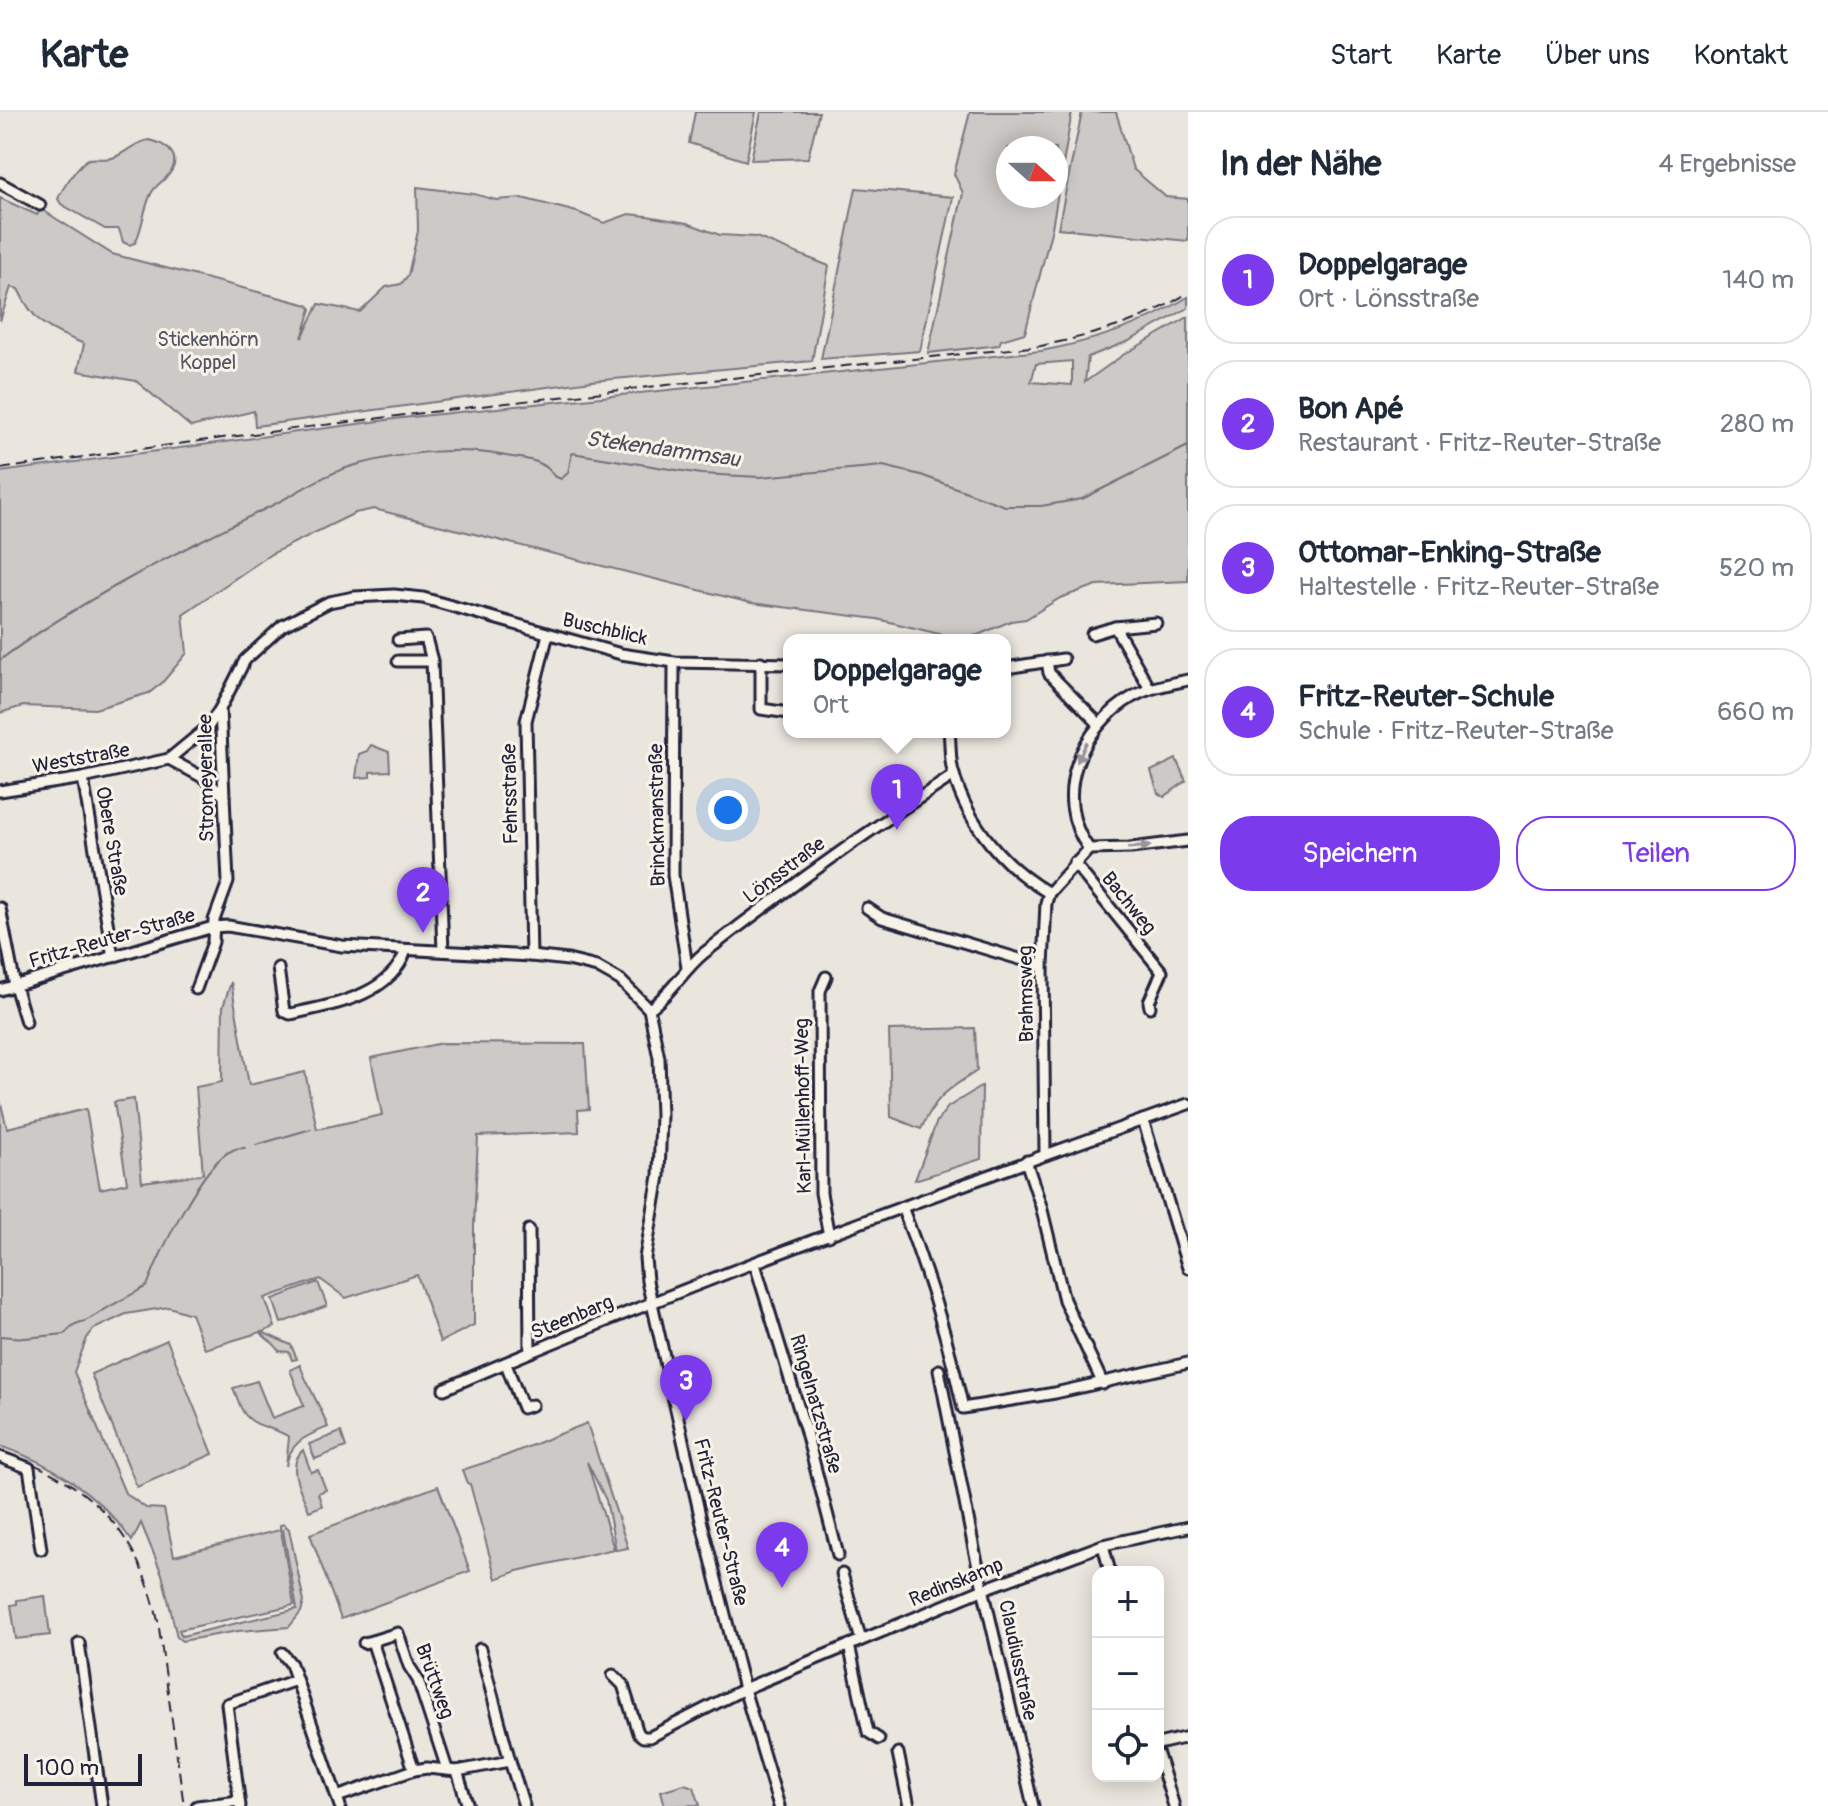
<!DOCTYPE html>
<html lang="de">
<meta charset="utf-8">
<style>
body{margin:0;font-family:Pangolin,sans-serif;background:#f2f2f3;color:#1f2937}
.controls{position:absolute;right:24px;bottom:24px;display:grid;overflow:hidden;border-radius:16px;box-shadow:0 4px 20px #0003}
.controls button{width:72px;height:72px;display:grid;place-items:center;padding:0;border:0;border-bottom:2px solid #e0e1e3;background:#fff;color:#1f2937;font:40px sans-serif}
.compass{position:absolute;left:996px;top:24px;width:72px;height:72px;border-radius:50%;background:#fff;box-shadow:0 4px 20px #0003;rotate:111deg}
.scale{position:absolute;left:24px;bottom:20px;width:118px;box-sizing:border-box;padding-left:8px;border:4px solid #22223b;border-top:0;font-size:22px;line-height:28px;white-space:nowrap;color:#22223b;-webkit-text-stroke:6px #f7f3e8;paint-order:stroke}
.you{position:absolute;left:728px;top:698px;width:28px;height:28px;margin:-20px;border:6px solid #fff;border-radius:50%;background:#1a73e8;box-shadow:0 0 0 12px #1a73e833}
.badge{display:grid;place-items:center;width:52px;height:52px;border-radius:50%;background:#7c3aed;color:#fff;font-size:26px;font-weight:700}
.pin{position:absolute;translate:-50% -66px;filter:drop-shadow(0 2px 4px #0008)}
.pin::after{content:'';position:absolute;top:42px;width:28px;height:24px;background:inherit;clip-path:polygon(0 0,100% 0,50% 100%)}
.popup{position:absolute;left:783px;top:522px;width:228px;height:104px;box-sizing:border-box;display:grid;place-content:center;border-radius:16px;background:#fff;filter:drop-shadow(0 2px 6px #0005);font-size:26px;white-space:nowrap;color:#747a83}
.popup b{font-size:30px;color:#1f2937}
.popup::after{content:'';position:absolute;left:50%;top:100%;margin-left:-16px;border:16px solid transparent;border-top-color:#fff}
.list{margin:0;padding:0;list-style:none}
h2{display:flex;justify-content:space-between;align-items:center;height:104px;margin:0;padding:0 32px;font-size:34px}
h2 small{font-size:26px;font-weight:400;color:#747a83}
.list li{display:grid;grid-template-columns:52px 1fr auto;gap:24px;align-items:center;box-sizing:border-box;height:128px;margin:0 16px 16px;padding:0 16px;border:2px solid #e0e1e3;border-radius:32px}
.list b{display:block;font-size:30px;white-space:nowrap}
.list p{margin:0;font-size:26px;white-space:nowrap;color:#747a83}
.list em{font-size:26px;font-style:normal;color:#747a83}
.actions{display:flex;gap:16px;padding:24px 32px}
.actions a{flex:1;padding:18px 0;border:2px solid #7c3aed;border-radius:32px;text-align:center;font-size:28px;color:#7c3aed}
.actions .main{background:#7c3aed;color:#fff}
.icon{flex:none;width:44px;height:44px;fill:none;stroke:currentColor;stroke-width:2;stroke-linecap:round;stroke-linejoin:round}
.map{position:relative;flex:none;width:1188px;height:1694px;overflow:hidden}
header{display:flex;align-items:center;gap:48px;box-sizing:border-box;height:112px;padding:0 40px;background:#fff;border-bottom:2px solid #e0e1e3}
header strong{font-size:38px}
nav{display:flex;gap:44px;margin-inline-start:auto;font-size:28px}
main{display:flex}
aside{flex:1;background:#fff}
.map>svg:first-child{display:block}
.green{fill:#cdc9c6;stroke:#787680;stroke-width:2;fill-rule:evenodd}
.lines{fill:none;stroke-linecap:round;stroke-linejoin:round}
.stream{stroke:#716f7b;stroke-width:2}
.minor-casing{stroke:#22223b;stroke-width:15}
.minor{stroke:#f7f3e8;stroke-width:9}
.rail{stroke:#22223b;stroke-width:2;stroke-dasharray:12 6;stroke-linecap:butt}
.oneway{fill:#97959a}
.labels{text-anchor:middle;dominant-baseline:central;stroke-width:6;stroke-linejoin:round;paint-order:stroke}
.park-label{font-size:20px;fill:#555465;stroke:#f7f3e8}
.street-label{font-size:20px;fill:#22223b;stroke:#f7f3e8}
.water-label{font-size:22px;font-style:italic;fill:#504f60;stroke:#f7f3e8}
</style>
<header>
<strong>Karte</strong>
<nav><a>Start</a><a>Karte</a><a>Über uns</a><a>Kontakt</a></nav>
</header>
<main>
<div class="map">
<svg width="1188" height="1694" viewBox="0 0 1188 1694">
<rect width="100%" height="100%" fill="#eae6de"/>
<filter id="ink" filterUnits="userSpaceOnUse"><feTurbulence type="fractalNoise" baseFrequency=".0125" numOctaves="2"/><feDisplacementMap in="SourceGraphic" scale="16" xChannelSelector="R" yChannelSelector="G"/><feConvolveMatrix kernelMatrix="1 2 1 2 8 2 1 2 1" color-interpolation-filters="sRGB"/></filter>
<g filter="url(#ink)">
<!-- green -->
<g class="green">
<path d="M695,0H756L746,49L689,31Z"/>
<path d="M761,0H819L808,46L751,48Z"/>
<path d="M970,0H1072L1052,116L1025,221L1001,228L999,233L928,241L963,81L954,62ZM1056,36V84H1008V36Z"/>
<path d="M1082,0H1116L1133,57L1166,85L1188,87V129L1058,116Z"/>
<path d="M149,28C163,31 181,41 172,58C167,68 155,72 151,82C143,98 143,116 135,131L129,133L123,130L119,117H105L61,92L58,87C61,78 80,50 89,47C98,45 106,49 115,45C127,40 135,30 149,28Z"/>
<path d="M417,75L474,82L496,88L522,86L577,100L604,111L629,102L647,104L687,111L720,123L756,125L829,154L812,249L592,269L255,314L254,299L191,315L136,269L78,259L84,232C49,217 35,213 18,177L11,175L0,209V86L37,103L41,97L112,142L308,193L311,197L302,226L319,192L360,200L386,175L401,172L408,163L418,119Z"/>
<path d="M856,76L953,85L920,239L821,247Z"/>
<path d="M1188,185V196L1129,229L1088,245L1085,270L1123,243L1188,205V469L1097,473L1060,486L1026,507L1011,509L978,523L956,526L877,507L751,491L374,397L355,401L271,442L183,502L187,541L162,571L149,581L95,597L23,594L0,601V360L402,306L1041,239C1094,229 1141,214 1188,185ZM1072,249V273L1031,270L1036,252Z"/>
<path d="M371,633L389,640L390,659L370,660V665L356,666L359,642L367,639Z"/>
<path d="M1176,647L1186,669L1164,685L1158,681L1151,659Z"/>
<path d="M231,870L249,973L305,960L317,1017L382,1003L371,946L442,931L585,932L589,997L578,998L579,1020L478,1024L474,1114V1213L440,1230L417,1163L346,1186L320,1167L265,1186L275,1215L262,1220L291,1233L297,1247L292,1248L289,1240L279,1239C275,1230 265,1228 261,1220L205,1237L191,1202L169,1195L126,1202L94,1217L87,1226L74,1260L125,1381L146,1396L164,1397L174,1444L280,1418V1413L284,1412L289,1417L304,1490L301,1500L289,1515L238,1519L182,1529L177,1525L162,1462L141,1411L132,1429C99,1382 54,1352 0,1334V988L7,1016L86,997L100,1077L127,1071L114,990L134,987L142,1070L203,1062L196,975L222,970L223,895ZM283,1418L297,1497L182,1524L179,1518L294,1493L281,1419Z"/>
<path d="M975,916L977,959C946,979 937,983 921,1017L891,1005L889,918Z"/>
<path d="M982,974L981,1047L915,1068L937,1009L948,995Z"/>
<path d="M318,1170L327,1194L281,1211L273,1187Z"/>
<path d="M167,1228L213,1342L137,1375L91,1262Z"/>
<path d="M300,1253C308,1275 320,1293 328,1315C307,1324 290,1329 286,1354L289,1325C275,1315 254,1316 244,1301C239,1294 237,1284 233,1276L257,1269L272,1306L304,1294L290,1258Z"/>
<path d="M587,1311L628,1436L616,1438L606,1388L587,1350L614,1437L517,1459L496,1467L470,1372L467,1371L462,1358L505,1344Z"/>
<path d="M341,1320L346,1335L315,1347L309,1332Z"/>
<path d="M303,1338L311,1360L318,1358L326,1378L318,1381L322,1394L309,1399C302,1381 285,1354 303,1338Z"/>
<path d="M438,1374L470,1459L341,1507L310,1422Z"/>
<path d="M45,1484L50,1523L16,1527L11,1493L17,1492V1488Z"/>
<path d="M684,1672L694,1675L700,1693L665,1694L661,1679Z"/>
</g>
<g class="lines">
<!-- stream -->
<g class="stream">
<path d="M0,548C80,488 179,439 269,395C295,382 328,360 356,353C406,340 455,334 506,344C524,347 544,347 554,364L561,367L568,361L572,341L701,362L760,365L883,354L921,363L1005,394H1041L1082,387L1188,334"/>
<path d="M256,1033L311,1017"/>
<path d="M0,1224L25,1226L65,1222C75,1208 79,1213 91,1206C109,1194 128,1185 147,1174C159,1143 202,1050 233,1038C236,1036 241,1036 245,1036"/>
</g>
<!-- minor casing -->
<g class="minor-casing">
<g id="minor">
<path d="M0,71L40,93"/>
<path d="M1115,515L1150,577"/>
<path d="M1092,522L1115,515L1156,511"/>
<path d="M398,528L426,526L432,549L443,839"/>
<path d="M398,549H432"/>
<path d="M1047,549L1049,561L1099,612"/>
<path d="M674,550L673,763L687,855"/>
<path d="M761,550V597L789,601"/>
<path d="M1012,555L1063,547"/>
<path d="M949,620C951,634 949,649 954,663C968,713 1005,756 1049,781"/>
<path d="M169,647L204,666L224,684"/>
<path d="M83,666L113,845"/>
<path d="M0,679L83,666L169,647L208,615L220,597"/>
<path d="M1089,737C1050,684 1081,614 1134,584C1151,575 1170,572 1188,568"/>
<path d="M1089,737L1131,736L1188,729"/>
<path d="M1074,751L1162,860L1149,890L1150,895"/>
<path d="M0,796L15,874L26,910"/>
<path d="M867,796L882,806L1043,854"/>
<path d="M531,844L526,609L548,522"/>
<path d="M278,856L284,899L290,902C332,893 391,884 406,838"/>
<path d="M826,865L820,879L821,1081L829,1124"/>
<path d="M196,877L213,830L214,808L228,770L220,597L245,548L282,514L329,490L354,485L394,483L423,486L621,542L674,550L789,552"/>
<path d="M0,878L213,815L228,814L342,834L531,844L568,848L597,855L620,868L649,897L659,946L661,1003L659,1064L645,1146L647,1169L701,1408L744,1577L779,1694"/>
<path d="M649,897C671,882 683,858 704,841C785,778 867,719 954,663"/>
<path d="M1143,1008L1188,1156"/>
<path d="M1045,1042L1043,854L1046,791L1049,781L1089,737"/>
<path d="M1026,1049L1041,1094L1064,1188L1103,1272"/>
<path d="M902,1095C928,1161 948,1227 963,1296L1055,1281L1188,1251"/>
<path d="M529,1118L530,1240"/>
<path d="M755,1152L806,1320L838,1443"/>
<path d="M506,1252L523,1296L532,1293"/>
<path d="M939,1258L974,1437L1033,1694"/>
<path d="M444,1277C688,1171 938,1081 1188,992"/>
<path d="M0,1345L29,1356L41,1437"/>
<path d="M1103,1433L1110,1460"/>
<path d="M842,1462L861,1528"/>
<path d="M372,1529L398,1521L409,1554L418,1568L447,1657"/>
<path d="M79,1531L102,1694"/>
<path d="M364,1531L372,1529L414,1658"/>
<path d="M849,1533L868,1620L879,1627"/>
<path d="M480,1537L510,1649"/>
<path d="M282,1541L291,1552L340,1694"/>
<path d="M613,1563L623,1573L638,1621L643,1625H650L744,1577L984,1477L1103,1433L1188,1415"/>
<path d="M1158,1632L1188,1625"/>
<path d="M898,1641L909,1694"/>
<path d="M1158,1643L1174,1694"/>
<path d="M457,1659L468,1694"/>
<path d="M337,1685L414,1658L427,1656L457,1659L510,1649L524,1694"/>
<path d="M197,1694L239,1689"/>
<path d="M240,1694L227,1592L296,1568"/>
</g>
</g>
<!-- minor -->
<use href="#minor" class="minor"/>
<!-- rail -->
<g class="rail">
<path d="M0,357C346,306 693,269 1041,234C1097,222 1139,211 1188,181"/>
<path d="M0,1339C88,1369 137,1416 158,1509L184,1694"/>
</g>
</g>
<!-- one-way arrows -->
<defs><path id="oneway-solid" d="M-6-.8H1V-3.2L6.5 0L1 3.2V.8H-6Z" transform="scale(2)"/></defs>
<g class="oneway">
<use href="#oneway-solid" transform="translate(1082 640) rotate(115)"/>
<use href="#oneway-solid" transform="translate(1139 735) rotate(-4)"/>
</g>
</g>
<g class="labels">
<!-- park labels -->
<g class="park-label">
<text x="208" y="227">Stickenhörn<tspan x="208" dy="23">Koppel</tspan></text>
</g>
<!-- street labels -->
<g class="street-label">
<text transform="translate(605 517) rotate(13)">Buschblick</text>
<text transform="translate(81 646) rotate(-10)">Weststraße</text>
<text transform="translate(206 666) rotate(-91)">Stromeyerallee</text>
<text transform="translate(510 682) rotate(-91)">Fehrsstraße</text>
<text transform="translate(657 703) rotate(-91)">Brinckmanstraße</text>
<text transform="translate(112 729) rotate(80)">Obere Straße</text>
<text transform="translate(784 758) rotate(-37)">Lönsstraße</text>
<text transform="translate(1129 791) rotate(51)">Bachweg</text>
<text transform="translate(112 826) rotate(-16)">Fritz-Reuter-Straße</text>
<text transform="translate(1026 882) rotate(-91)">Brahmsweg</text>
<text transform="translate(803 994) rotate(-91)">Karl-Müllenhoff-Weg</text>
<text transform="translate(572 1205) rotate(-22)">Steenbarg</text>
<text transform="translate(816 1292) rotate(74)">Ringelnatzstraße</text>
<text transform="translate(721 1410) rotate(76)">Fritz-Reuter-Straße</text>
<text transform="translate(956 1470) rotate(-22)">Redinskamp</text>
<text transform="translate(1018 1548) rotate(78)">Claudiusstraße</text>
<text transform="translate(435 1569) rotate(70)">Brüttweg</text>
</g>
<!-- water labels -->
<g class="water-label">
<text transform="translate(663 337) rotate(8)">Stekendammsau</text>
</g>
</g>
</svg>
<div class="controls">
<button>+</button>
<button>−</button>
<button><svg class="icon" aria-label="locate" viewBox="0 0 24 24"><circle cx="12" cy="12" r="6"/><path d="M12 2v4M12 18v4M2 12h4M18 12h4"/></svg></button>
</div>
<svg class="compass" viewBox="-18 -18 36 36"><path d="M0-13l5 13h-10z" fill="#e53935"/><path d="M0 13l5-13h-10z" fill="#747a83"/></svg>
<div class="scale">100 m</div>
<div class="you"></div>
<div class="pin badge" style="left:897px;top:718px">1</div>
<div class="popup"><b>Doppelgarage</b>Ort</div>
<div class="pin badge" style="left:423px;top:821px">2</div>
<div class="pin badge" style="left:686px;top:1309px">3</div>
<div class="pin badge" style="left:782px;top:1476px">4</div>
</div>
<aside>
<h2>In der Nähe<small>4 Ergebnisse</small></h2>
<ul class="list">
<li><span class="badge">1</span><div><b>Doppelgarage</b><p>Ort · Lönsstraße</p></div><em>140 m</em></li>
<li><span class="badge">2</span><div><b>Bon Apé</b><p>Restaurant · Fritz-Reuter-Straße</p></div><em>280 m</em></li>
<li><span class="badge">3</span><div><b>Ottomar-Enking-Straße</b><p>Haltestelle · Fritz-Reuter-Straße</p></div><em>520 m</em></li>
<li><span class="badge">4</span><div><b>Fritz-Reuter-Schule</b><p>Schule · Fritz-Reuter-Straße</p></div><em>660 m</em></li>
</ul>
<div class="actions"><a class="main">Speichern</a><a>Teilen</a></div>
</aside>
</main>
